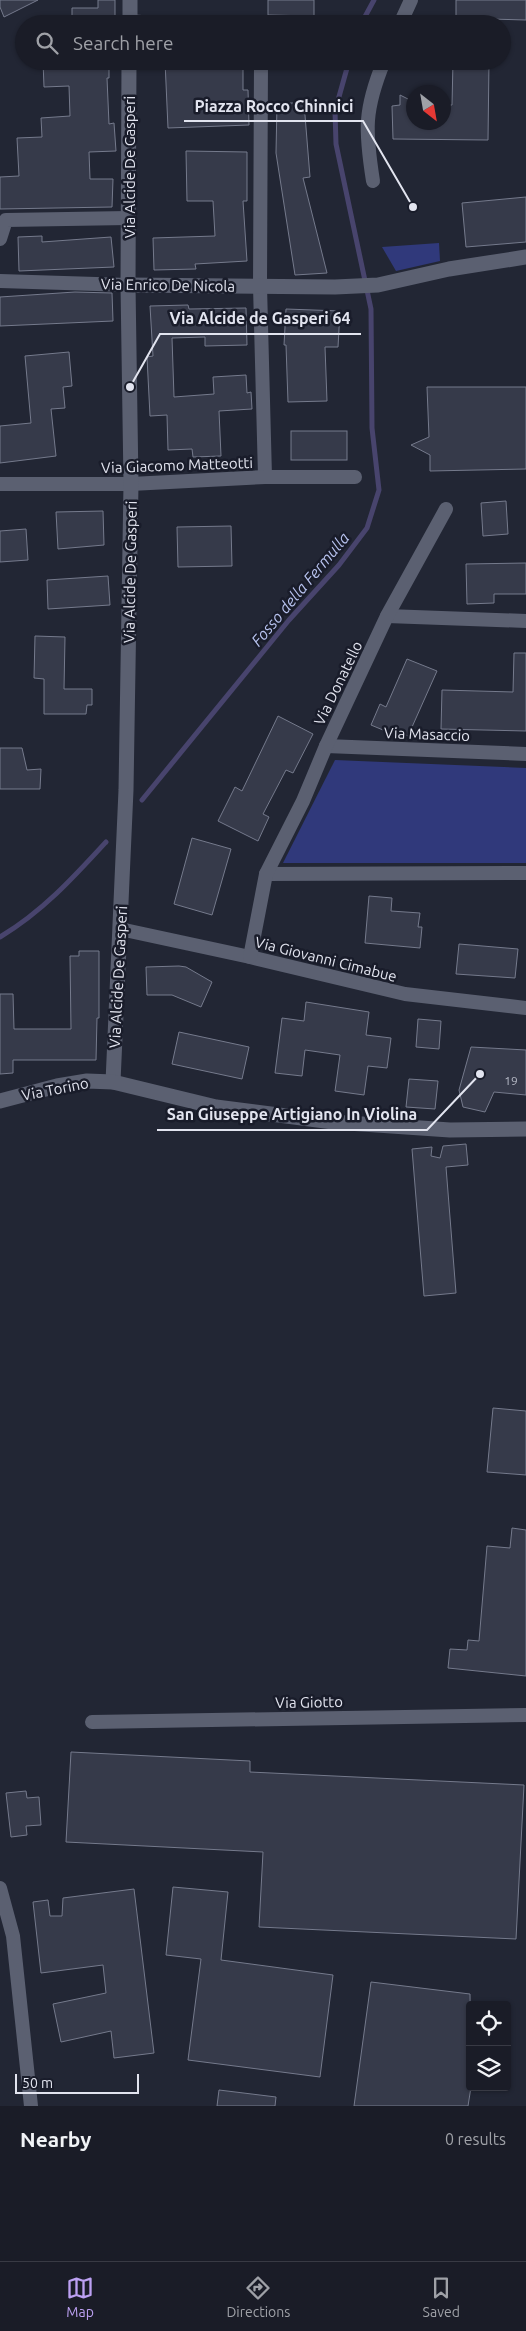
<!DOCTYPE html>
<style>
body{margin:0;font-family:Ubuntu,sans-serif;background:#23252f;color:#f1f3f6}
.controls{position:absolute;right:15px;bottom:15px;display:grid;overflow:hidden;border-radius:5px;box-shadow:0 1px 4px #0004}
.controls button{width:45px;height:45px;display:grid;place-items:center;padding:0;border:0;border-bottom:1px solid #383a44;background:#1a1c27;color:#f1f3f6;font:25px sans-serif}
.compass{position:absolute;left:406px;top:85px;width:45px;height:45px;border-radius:50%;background:#1a1c27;box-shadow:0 1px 4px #0004;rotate:149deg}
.scale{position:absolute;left:15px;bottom:12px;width:124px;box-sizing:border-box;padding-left:5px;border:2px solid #e2e4ef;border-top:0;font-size:14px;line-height:18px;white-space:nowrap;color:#e2e4ef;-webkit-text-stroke:4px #191c2a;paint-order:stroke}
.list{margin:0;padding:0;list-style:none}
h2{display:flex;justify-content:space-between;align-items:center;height:65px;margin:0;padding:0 20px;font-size:21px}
h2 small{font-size:16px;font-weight:400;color:#9fa1a7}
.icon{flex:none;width:28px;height:28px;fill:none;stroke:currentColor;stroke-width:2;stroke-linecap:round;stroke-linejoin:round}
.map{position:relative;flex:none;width:526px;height:2106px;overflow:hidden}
.search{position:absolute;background:#1a1c27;box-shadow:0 1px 4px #0004;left:15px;right:15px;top:15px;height:55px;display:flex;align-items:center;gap:12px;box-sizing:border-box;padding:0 18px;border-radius:28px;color:#9fa1a7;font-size:19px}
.sheet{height:155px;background:#1a1c27}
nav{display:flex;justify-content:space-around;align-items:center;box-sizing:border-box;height:70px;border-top:1px solid #383a44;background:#1a1c27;font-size:14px;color:#9fa1a7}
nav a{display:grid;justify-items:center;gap:2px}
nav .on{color:#bca0f2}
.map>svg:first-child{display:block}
.green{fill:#30397b}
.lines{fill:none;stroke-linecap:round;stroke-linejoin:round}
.stream{stroke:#48446d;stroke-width:5}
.building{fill:#363a4a;stroke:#757a8c}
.minor{stroke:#5b6071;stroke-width:14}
.tertiary{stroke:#5b6071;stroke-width:15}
.labels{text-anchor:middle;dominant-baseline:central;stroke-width:5;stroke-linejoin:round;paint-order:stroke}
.number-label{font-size:12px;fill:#b7bac6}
.street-label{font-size:15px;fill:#e2e4ef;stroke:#191c2a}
.water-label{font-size:16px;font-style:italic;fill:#b7c2ee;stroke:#191c2a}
.leader{fill:none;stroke:#e2e4ef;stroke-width:2}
.callout-dot{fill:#e2e4ef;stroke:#191c2a;stroke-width:2}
.callout-label{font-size:16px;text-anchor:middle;font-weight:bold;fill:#e2e4ef;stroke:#191c2a;stroke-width:5;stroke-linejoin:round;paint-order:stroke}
</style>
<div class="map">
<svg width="526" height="2106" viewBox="0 0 526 2106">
<rect width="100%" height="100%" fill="#222634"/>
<!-- green -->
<g class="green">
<path d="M439,243L440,261L396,271L382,247Z"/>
<path d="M335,760L526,768V863H283Z"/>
</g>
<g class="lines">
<!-- stream -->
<g class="stream">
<path d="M361,24L374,0"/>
<path d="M142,800L289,620L339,565L367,528L379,490L372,428L371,309L336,144L335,111L349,61"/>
<path d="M0,937C42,912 73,878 106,842"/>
</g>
</g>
<!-- building -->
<g class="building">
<path d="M0,0H38L4,17L0,7Z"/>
<path d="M98,0H115V24H72V8H98Z"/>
<path d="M268,0H314V16L268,15Z"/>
<path d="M456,0H526V20L490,19V24H456Z"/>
<path d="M43,61H109V78H107L109,124L114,123L116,151L89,152L90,179H113L112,207L0,209V177L19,176L17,138L42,137L41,118L70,116L69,86L44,87Z"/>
<path d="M165,61H243V90H248L249,125L168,128Z"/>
<path d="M453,61H489L488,140L393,139L392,106L400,105V95L414,102V122H444V105H452Z"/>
<path d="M277,103H304L310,177L303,178L327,273L295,275L276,153Z"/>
<path d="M186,151L247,152V201H243L247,261L195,264L196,269L154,270L153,238L215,236L213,201H187Z"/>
<path d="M526,197V242L466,247L462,203Z"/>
<path d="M42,236V242L111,237L114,267L19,271L18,237Z"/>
<path d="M75,292L112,293L113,321L0,326V297Z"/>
<path d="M188,305L189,309L246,308L247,345L205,346V337L172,338L174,397L214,394L213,377L246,375L247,393L251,392L252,409L219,411L221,456L193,457L192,449L168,450L167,415L150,416L147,357L153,356L150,306Z"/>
<path d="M286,309L340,311L338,347H325L327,401L288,402L286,345H284Z"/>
<path d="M69,352L72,386L63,387L65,408L51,409L56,456L0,463V426L31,423L25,356Z"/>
<path d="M427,387H526V469L430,471V455L411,445L429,437Z"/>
<rect x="291" y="431" width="56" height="29"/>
<path d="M506,501L508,534L483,536L481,503Z"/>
<path d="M103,511L104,545L58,549L56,512Z"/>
<path d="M231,526L232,566L178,567L177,527Z"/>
<path d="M26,529L28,560L0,562V531Z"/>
<path d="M526,563V594H494V603L467,604L466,564Z"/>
<path d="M108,576L110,605L48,609L47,580Z"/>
<path d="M35,636L65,637L64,689H92V705H87L86,714H44V679L34,678Z"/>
<path d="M514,653H526V731L441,729L442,690L513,692Z"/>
<path d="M407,659L437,671L408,736L397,731L395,735L371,725L380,704L386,707Z"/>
<path d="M278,716L313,734L293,773L286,770L263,814L269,817L258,841L218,821L235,787L242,791Z"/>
<path d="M0,748H22L27,770L41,769L40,789H0Z"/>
<path d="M192,838L231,849L212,915L174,904Z"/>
<path d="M369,896L392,898L391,911L420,913L418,927H422L420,948L365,943Z"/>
<path d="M459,944L518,949L515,978L456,974Z"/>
<path d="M79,951H99V1018H97L96,1060H13V1073L0,1074V994H13L14,1029H71L70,956H79Z"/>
<path d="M179,966L186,967L212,982L201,1007L172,995H147L146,967Z"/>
<path d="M306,1002L369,1012L366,1035L391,1038L387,1068L368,1066L364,1095L335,1091L340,1055L305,1050L302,1076L275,1073L282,1018L304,1021Z"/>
<path d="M418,1019L441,1021L439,1049L416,1047Z"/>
<path d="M179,1032L249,1047L242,1079L172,1064Z"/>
<path d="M471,1047L526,1050V1095L494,1092L485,1112L463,1107L459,1090Z"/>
<path d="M409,1079L438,1081L435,1109L406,1107Z"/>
<path d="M466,1144L468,1165L446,1167L456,1293L424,1296L412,1149L432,1147L431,1156L440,1158L443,1146Z"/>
<path d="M493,1408L526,1411V1475L487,1472Z"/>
<path d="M512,1528L526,1530V1676L448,1668L450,1649L467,1650L468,1640L479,1641L487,1546L510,1548Z"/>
<path d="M71,1752L250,1761V1772L524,1785L516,1939L259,1927L263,1852L66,1842Z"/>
<path d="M26,1791L27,1798L39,1797L41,1825L26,1826L27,1835L11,1837L6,1793Z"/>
<path d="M173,1887L228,1892L221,1960L333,1975L320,2077L188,2060L201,1959L166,1955Z"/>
<path d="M134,1889L154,2053L114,2058L111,2031L61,2042L53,2004L106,1993L103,1965L41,1973L33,1902L48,1900L50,1916H62L63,1898Z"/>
<path d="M371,1982L470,1994L471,2087L468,2106H354Z"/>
<path d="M219,2090L276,2097L275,2106H217Z"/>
</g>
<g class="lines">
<!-- minor -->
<g class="minor">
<path d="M130,21L164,24"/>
<path d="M400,24L411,0"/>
<path d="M261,61L260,286L265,477"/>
<path d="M373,181C365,130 364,110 384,61"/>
<path d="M0,239L6,220L128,218"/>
<path d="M0,281L128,285"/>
<path d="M0,484H131L265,477H355"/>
<path d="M387,616L526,621"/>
<path d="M326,746L526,754"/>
<path d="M266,874L526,873"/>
<path d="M120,929L250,957L405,994L526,1008"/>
<path d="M250,957L266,874L303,801L326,746L387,616L446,509"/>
<path d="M92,1722L526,1715"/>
<path d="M0,1888L13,1936L31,2106"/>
</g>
<!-- tertiary -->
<g class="tertiary">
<path d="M130,24V0"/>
<path d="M128,285L335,287L378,285L449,269L526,257"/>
<path d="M113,1082L126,790L131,484L128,285L129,61"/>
<path d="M0,1101L57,1086L87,1081L113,1082L216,1107L333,1122L450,1130L526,1129"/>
</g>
</g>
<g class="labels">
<!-- number labels -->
<g class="number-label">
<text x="511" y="1080">19</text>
</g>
<!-- street labels -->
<g class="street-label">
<text transform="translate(129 167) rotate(-90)">Via Alcide De Gasperi</text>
<text transform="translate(168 285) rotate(1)">Via Enrico De Nicola</text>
<text transform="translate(177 465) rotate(-2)">Via Giacomo Matteotti</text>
<text transform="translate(130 572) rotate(-89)">Via Alcide De Gasperi</text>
<text transform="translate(338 683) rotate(-64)">Via Donatello</text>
<text transform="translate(427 734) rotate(2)">Via Masaccio</text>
<text transform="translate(326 959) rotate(14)">Via Giovanni Cimabue</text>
<text transform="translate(118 977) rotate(-87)">Via Alcide De Gasperi</text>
<text transform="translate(55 1089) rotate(-11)">Via Torino</text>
<text transform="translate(309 1702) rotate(-1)">Via Giotto</text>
</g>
<!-- water labels -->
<g class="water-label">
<text transform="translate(300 589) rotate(-50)">Fosso della Fermulla</text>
</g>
</g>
<!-- callouts -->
<path class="leader" d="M413 207L363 121H184M130 387L160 334H361M480 1074L427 1130H157"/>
<g class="callout-dot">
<circle cx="413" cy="207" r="5"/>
<circle cx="130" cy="387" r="5"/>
<circle cx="480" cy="1074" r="5"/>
</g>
<g class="callout-label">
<text x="274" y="112">Piazza Rocco Chinnici</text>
<text x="260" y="324">Via Alcide de Gasperi 64</text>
<text x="292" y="1120">San Giuseppe Artigiano In Violina</text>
</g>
</svg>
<div class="controls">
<button><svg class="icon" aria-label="locate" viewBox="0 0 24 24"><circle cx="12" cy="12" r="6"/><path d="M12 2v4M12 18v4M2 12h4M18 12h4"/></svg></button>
<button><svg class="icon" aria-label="layers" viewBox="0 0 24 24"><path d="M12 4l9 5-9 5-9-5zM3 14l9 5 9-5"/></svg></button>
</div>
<svg class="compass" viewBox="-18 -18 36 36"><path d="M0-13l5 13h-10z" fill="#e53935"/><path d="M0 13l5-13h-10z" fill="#9fa1a7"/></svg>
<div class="scale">50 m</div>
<div class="search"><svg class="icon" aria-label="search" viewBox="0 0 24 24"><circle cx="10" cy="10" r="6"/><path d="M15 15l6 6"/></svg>Search here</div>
</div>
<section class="sheet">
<h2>Nearby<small>0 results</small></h2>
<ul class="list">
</ul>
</section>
<nav>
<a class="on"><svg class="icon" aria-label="map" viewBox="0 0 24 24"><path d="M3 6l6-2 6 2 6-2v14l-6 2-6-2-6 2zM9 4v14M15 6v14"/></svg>Map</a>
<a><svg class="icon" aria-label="directions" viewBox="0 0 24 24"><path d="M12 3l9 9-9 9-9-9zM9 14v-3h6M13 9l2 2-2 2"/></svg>Directions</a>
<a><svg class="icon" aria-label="saved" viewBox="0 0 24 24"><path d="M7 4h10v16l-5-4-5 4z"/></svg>Saved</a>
</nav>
